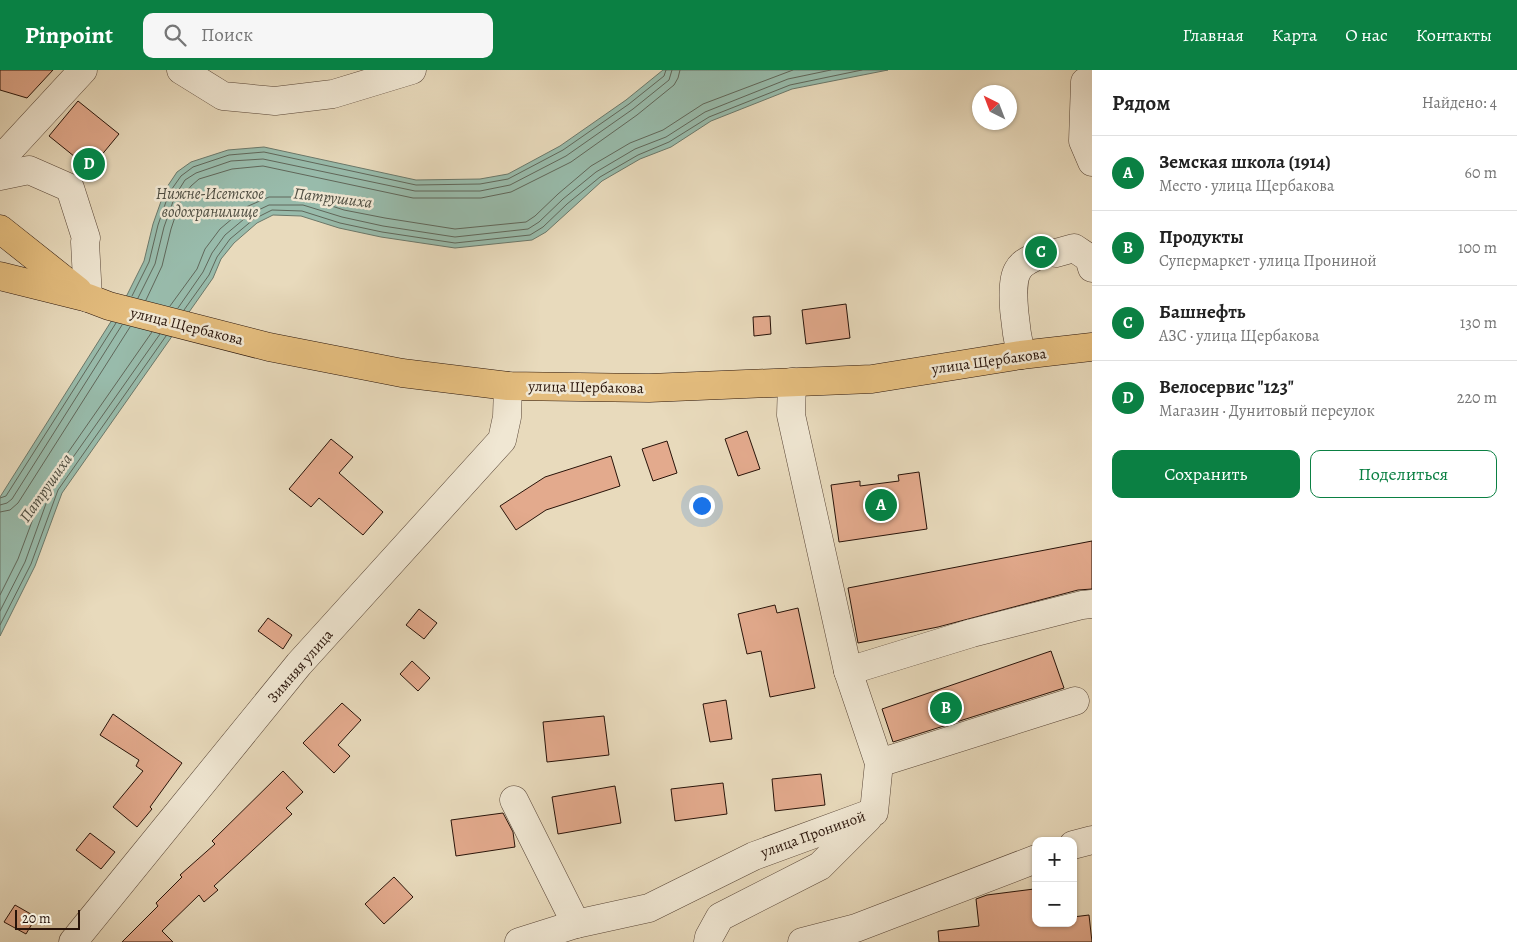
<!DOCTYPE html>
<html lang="ru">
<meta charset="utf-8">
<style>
body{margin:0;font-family:Alegreya,serif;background:#f6f6f6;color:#222}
.controls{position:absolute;right:15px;bottom:15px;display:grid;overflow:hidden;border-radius:10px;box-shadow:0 1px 4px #0004}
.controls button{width:45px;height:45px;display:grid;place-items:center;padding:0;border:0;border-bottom:1px solid #e0e0e0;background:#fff;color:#222;font:25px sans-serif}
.compass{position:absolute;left:972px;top:15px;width:45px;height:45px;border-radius:50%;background:#fff;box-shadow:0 1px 4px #0004;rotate:318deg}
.scale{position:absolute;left:15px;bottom:12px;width:65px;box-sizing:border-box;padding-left:5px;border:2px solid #281309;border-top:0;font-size:14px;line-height:18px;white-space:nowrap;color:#281309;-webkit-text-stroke:4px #f0e7d3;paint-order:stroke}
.you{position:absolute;left:701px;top:435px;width:18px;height:18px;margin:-12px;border:4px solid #fff;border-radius:50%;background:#1a73e8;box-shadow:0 0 0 8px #1a73e833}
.badge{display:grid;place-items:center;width:32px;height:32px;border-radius:50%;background:#0b8043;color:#fff;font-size:16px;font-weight:700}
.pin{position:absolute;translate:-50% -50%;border:2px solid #fff;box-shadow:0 1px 5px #0006}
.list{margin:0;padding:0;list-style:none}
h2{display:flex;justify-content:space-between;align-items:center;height:65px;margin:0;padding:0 20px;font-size:21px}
h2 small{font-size:16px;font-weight:400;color:#767676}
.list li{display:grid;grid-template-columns:32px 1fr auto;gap:15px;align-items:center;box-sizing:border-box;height:75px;padding:0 20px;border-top:1px solid #e0e0e0}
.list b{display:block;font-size:19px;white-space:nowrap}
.list p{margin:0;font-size:16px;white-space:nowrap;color:#767676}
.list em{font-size:16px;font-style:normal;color:#767676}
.actions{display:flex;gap:10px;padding:15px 20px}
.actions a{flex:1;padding:11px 0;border:1px solid #0b8043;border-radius:10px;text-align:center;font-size:18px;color:#0b8043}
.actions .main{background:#0b8043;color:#fff}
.icon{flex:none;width:28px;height:28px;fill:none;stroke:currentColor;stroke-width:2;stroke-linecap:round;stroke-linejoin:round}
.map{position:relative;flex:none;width:1092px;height:872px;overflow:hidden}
header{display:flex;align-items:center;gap:30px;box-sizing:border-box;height:70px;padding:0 25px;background:#0b8043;color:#fff}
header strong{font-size:24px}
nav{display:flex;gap:28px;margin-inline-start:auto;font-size:18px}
.search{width:350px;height:45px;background:#f6f6f6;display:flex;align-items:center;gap:12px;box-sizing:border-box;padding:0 18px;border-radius:10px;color:#767676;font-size:19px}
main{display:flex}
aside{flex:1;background:#fff}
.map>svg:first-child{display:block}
.water{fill:#98bbab;stroke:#6b786a}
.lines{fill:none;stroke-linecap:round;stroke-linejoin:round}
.shore{stroke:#60675a;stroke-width:1}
.building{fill:#e3aa8d;stroke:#281309}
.minor-casing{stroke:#584536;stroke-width:29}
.major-casing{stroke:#281309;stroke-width:29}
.minor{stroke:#f0e7d3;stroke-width:28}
.major{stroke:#e4bd7e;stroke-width:28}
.labels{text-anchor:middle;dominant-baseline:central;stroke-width:5;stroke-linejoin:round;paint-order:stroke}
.street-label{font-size:15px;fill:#281309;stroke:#f0e7d3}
.water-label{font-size:16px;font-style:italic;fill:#4f4e42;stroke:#f0e7d3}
</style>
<header>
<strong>Pinpoint</strong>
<div class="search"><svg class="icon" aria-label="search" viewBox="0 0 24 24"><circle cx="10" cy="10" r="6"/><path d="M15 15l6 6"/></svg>Поиск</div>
<nav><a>Главная</a><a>Карта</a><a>О нас</a><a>Контакты</a></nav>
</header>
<main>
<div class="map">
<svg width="1092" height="872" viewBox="0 0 1092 872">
<rect width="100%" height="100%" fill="#e8dabc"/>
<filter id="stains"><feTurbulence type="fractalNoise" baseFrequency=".004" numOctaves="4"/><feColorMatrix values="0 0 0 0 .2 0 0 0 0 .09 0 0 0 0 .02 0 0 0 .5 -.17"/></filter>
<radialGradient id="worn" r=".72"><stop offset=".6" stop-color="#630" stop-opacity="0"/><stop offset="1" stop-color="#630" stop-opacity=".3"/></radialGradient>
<!-- water -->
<path class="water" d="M663,0H888L792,19L711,51L671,77L640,89L602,111L546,162L532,170L455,178L381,167L339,158L301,146L273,145L257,153L234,173L221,189L213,208L62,423L35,496L0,566V427L124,231L144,191L153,154L165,120L177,102L191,92L228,80L264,77L416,110L480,109L508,104L560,76L626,30Z"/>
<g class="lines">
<!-- shore -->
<g class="shore">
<path d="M132,226L149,192L158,155L169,123L181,106L193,97L229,85L264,82L416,115L480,114L508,109L563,80L629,34L664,6L666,0"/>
<path d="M138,228L155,194L164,157L175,126L185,110L196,103L231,91L263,89L415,121H480L510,115L566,86L633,39L669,10L672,0"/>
<path d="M146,230L162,196L171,159L181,129L191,116L199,109L232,99L263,96L413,128H481L511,122L571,92L637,45L674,15L678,8L680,0"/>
<path d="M170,236L197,199L205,179L220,159L246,137L269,127H304L344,140L385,148L455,159L526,152L535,146L558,124L591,96L630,73L663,60L703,34L793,0"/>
<path d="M178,238L203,202L212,183L225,165L250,144L269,135H303L342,147L383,156L455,167L528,159L539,152L563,129L596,102L635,79L666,67L705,42L788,9L831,0"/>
<path d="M184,240L209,205L217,187L230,169L254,149L272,140L302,141L340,153L382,162L455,173L530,165L543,157L567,134L600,107L638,85L669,72L709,47L790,15L862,0"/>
<path d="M0,428L6,426L116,253"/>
<path d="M0,435L7,433L12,429L122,255"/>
<path d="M0,442L10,440L18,433L130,257"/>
<path d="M0,525L18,489L46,414L152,262"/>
<path d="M0,541L25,492L52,417L160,264"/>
<path d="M0,555L31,494L58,420L166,266"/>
</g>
</g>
<!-- building -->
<g class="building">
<path d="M0,0H53L27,28L0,20Z"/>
<path d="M78,31L119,64L90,99L49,66Z"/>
<path d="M846,234L850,268L806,274L802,240Z"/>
<path d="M770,246L771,264L754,266L753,247Z"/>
<path d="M747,361L760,399L738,406L725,369Z"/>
<path d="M331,369L353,387L339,403L383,442L363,465L319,428L311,437L289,419Z"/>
<path d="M667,371L677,403L653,411L642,379Z"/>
<path d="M611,386L620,416L546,440L516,460L500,436L545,407Z"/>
<path d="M919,402L927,459L839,472L831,415L860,411V416L899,411L898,405Z"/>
<path d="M1092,471V519L1078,520L938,557L858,573L848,518Z"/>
<path d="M775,535L777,543L798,538L815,618L770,627L761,581L747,584L738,544Z"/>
<path d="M419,539L437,553L424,569L406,555Z"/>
<path d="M268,548L292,565L283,579L258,561Z"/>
<path d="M1051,581L1064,618L893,672L882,639Z"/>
<path d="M412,591L430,608L418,621L400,604Z"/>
<path d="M726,630L732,669L710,672L703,634Z"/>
<path d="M342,633L361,650L338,675L350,686L334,703L303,673Z"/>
<path d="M113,644L182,693L150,737L152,739L137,757L113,737L143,701L136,696L139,690L100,665Z"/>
<path d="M604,646L609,685L547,692L543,652Z"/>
<path d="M283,701L303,722L286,738L292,744L214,816L218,820L204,832L199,825L162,861L173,872H122L158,836L156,833L182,807L180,805L215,774L212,771Z"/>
<path d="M821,704L825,735L775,741L772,709Z"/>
<path d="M723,713L727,744L675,751L671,719Z"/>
<path d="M615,716L621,753L558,764L552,727Z"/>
<path d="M503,743L513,762L515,777L456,786L451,750Z"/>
<path d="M90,763L115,782L101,799L76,780Z"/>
<path d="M394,807L413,827L384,854L365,834Z"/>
<path d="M1034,819L1036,853H1073V847L1089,845L1092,872H939L938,861L979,856L976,829L987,825Z"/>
<path d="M15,835L36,847L26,864L4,852Z"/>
</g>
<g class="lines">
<!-- minor casing -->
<g class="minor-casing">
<g id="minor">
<path d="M181,0L223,26L275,31L333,24L412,0"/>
<path d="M1085,12L1083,71L1092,92"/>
<path d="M0,90L83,0"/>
<path d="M0,106L29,100L70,118L86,168L85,172L88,228"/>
<path d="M1056,183L1074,178L1089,188L1092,198"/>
<path d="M1021,285C1017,267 1008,215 1018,200C1021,194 1027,191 1033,188"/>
<path d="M848,601L972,563L1082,535L1092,534"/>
<path d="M879,693L1075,631"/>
<path d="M514,730L576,854"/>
<path d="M1073,775L1092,770"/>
<path d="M73,872L299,594L502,370L507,347L508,316"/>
<path d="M519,872L576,854L649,838L754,786L874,742L879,693L848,601L791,345L792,312"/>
<path d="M708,872L709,867L720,847L820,796L868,748"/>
<path d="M802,872L856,858L1036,789"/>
</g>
</g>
<!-- major casing -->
<g class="major-casing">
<g id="major">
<path d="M0,159L78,221"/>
<path d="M0,206L88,228L109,236L269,277L402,303L508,316L649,318L872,309L1021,285L1092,277"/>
</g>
</g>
<!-- minor -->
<use href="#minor" class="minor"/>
<!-- major -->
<use href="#major" class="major"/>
</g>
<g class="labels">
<!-- street labels -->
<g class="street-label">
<text transform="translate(187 256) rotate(14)">улица Щербакова</text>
<text transform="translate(989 291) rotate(-8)">улица Щербакова</text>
<text transform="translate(586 317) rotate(1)">улица Щербакова</text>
<text transform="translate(300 596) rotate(-49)">Зимняя улица</text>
<text transform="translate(813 764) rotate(-20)">улица Прониной</text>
</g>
<!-- water labels -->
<g class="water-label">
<text x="210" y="124">Нижне-Исетское<tspan x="210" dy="18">водохранилище</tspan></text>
<text transform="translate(333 128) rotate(7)">Патрушиха</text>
<text transform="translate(46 418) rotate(-55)">Патрушиха</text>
</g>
</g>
<rect width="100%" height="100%" filter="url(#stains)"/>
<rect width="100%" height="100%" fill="url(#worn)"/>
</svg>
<div class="controls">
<button>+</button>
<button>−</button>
</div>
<svg class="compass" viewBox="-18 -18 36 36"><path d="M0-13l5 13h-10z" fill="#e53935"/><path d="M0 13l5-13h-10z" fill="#767676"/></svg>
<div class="scale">20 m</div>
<div class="you"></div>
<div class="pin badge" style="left:881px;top:435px">A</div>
<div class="pin badge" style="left:946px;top:638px">B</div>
<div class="pin badge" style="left:1041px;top:182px">C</div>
<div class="pin badge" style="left:89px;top:94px">D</div>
</div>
<aside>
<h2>Рядом<small>Найдено: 4</small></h2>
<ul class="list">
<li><span class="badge">A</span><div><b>Земская школа (1914)</b><p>Место · улица Щербакова</p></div><em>60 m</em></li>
<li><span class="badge">B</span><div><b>Продукты</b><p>Супермаркет · улица Прониной</p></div><em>100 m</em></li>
<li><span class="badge">C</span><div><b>Башнефть</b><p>АЗС · улица Щербакова</p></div><em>130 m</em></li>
<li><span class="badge">D</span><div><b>Велосервис &quot;123&quot;</b><p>Магазин · Дунитовый переулок</p></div><em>220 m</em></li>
</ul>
<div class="actions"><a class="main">Сохранить</a><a>Поделиться</a></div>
</aside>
</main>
